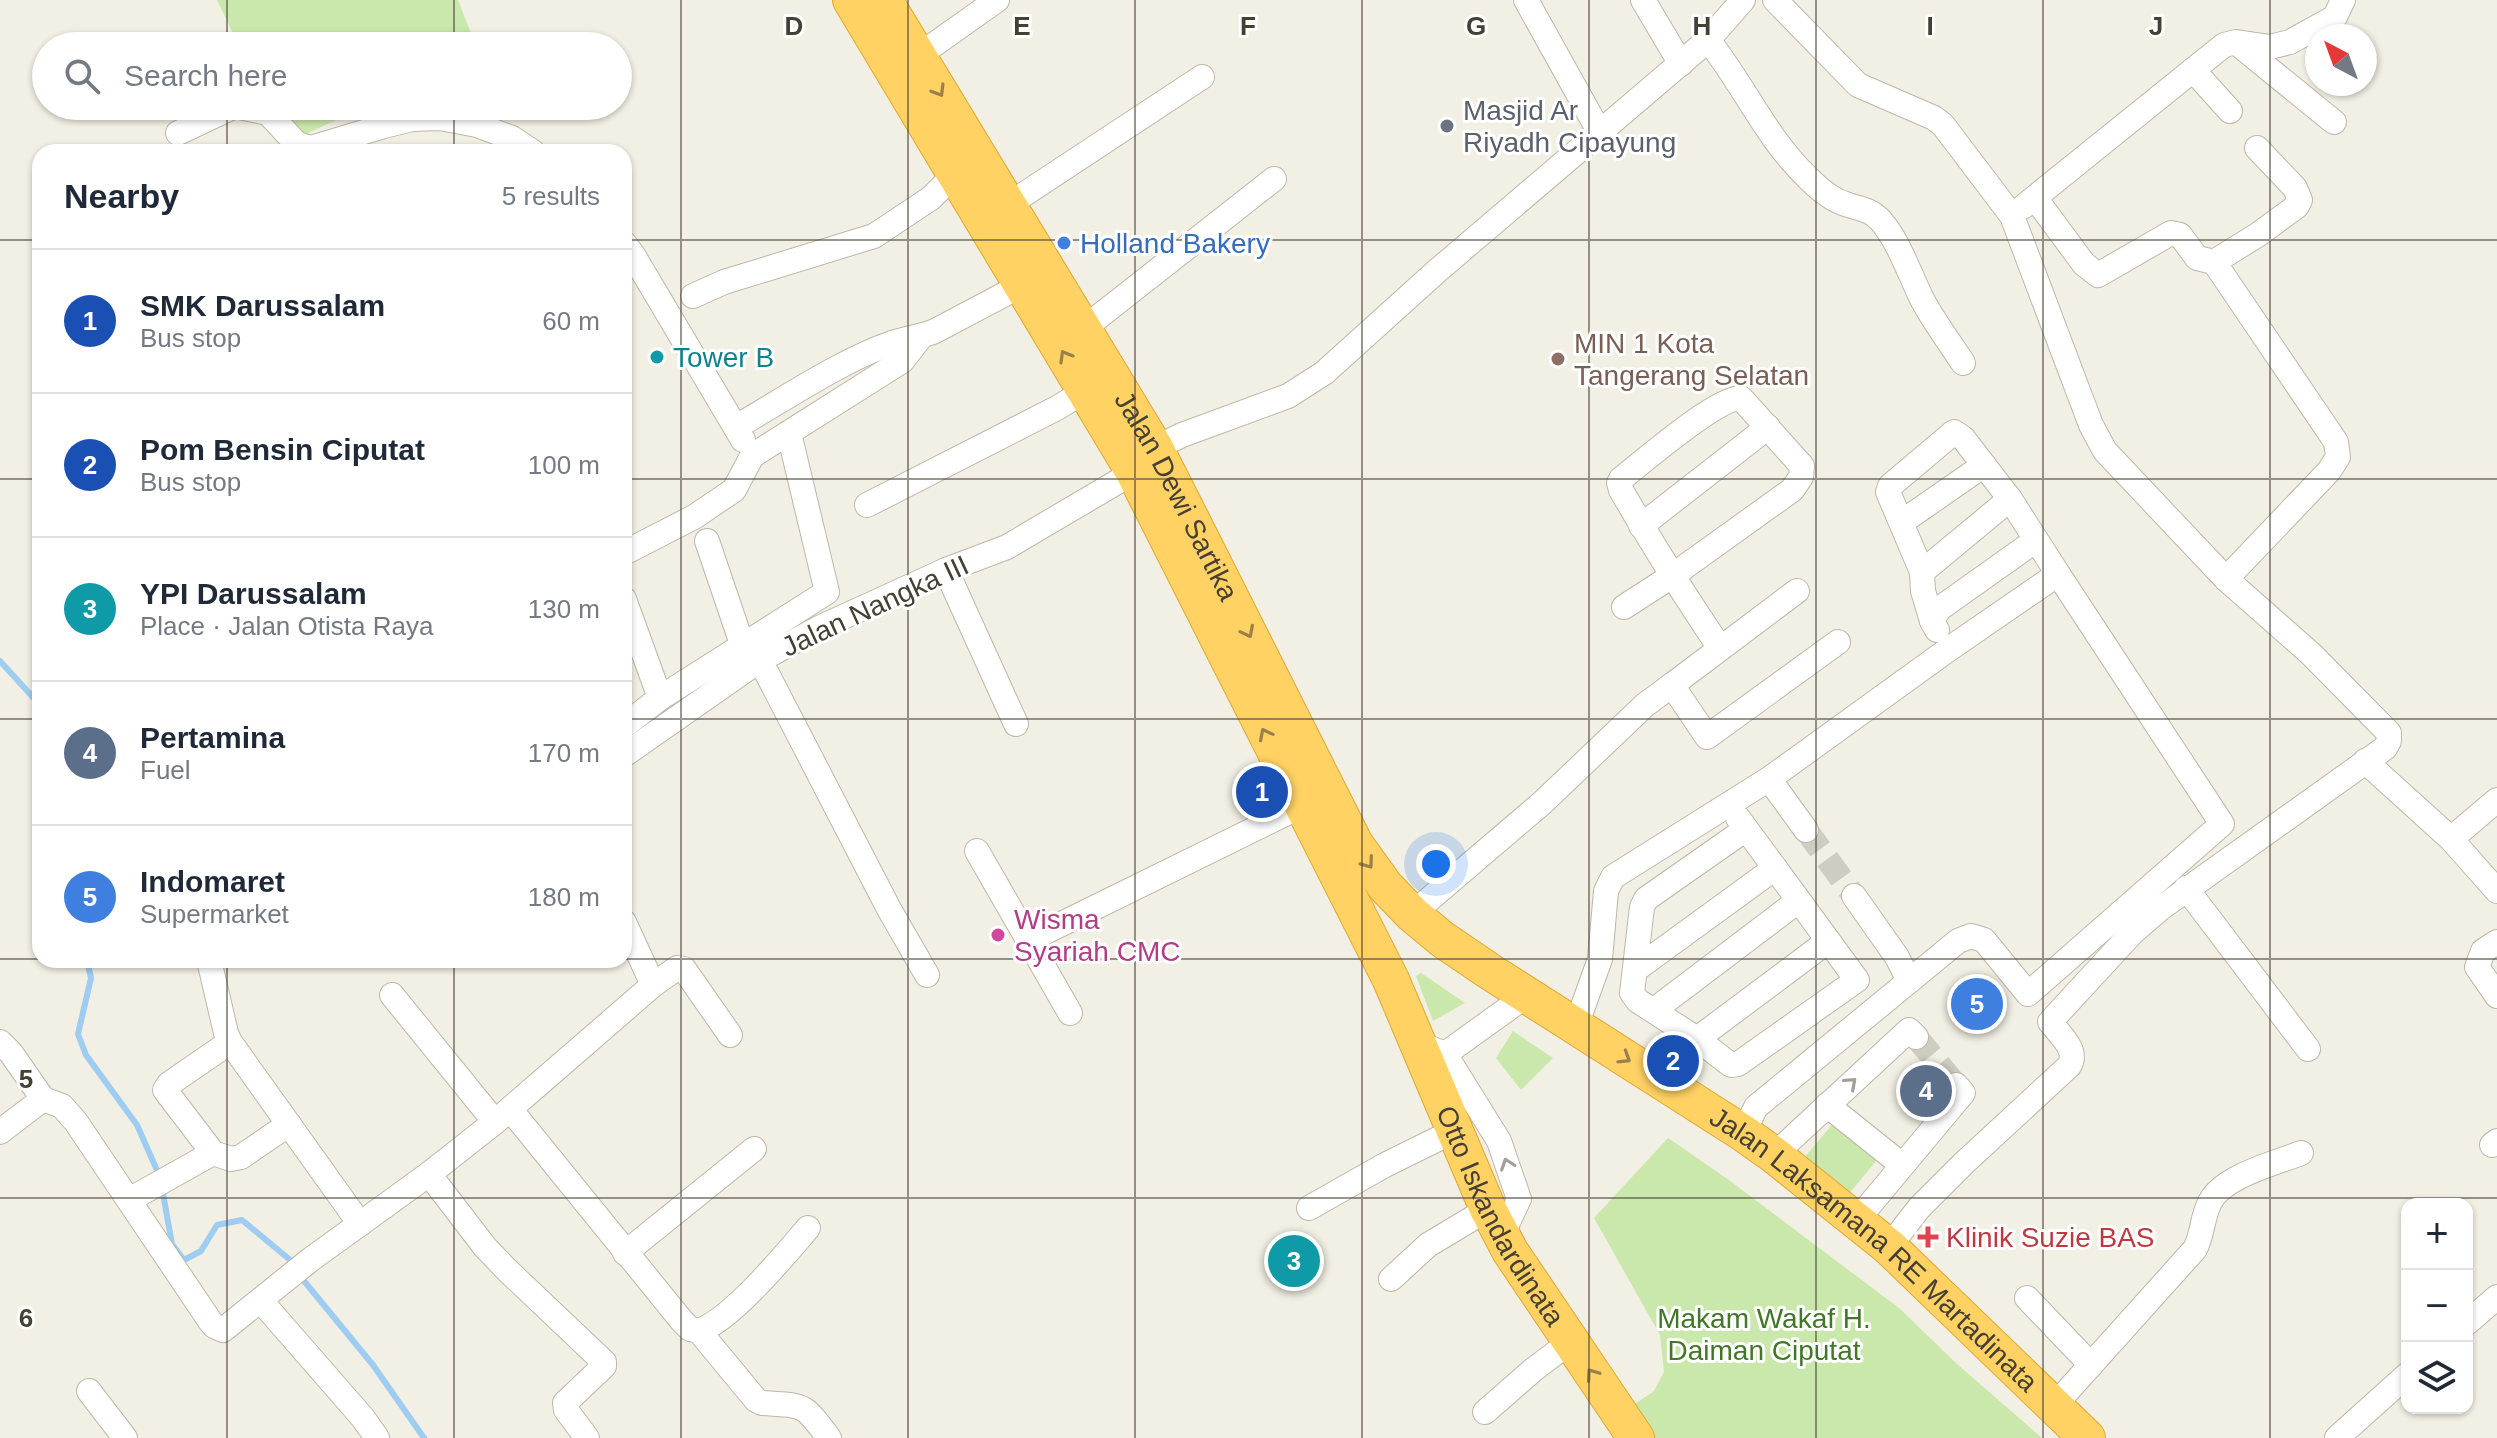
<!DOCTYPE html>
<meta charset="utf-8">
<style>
body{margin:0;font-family:Helvetica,sans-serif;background:#f6f6f7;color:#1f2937}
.controls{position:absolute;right:24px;bottom:24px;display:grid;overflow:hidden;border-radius:16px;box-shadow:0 2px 6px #0004}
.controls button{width:72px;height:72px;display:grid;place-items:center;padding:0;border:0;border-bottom:2px solid #e0e1e3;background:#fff;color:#1f2937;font:40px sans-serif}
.compass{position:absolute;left:2305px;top:24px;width:72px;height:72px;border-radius:50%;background:#fff;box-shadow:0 2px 6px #0004;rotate:319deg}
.you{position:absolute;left:1436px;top:864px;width:28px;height:28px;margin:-20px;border:6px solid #fff;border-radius:50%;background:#1a73e8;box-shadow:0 0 0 12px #1a73e833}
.badge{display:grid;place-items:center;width:52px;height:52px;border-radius:50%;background:#db2777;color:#fff;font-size:26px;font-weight:700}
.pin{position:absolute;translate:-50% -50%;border:4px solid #fff;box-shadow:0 2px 8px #0006}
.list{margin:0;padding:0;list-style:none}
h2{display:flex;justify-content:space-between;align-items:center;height:104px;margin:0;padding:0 32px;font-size:34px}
h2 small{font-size:26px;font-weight:400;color:#747a83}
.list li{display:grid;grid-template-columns:52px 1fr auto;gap:24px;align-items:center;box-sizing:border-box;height:144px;padding:0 32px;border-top:2px solid #e0e1e3}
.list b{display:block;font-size:30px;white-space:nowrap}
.list p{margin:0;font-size:26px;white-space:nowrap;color:#747a83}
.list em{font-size:26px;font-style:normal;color:#747a83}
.icon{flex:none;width:44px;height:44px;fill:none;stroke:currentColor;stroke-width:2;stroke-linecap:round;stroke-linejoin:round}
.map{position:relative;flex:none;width:2497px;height:1438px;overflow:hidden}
.search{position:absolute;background:#fff;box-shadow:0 2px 6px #0004;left:32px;top:32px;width:600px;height:88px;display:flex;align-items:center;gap:20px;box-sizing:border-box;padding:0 28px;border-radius:44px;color:#747a83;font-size:30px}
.panel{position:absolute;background:#fff;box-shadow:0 2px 6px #0004;left:32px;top:144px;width:600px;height:824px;border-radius:24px}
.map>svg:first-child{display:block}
.green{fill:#cae8ac}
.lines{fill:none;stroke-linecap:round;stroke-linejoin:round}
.stream{stroke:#9fccf1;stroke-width:6}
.minor-tunnel{stroke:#cfccc1;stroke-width:24;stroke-dasharray:24 12;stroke-linecap:butt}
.minor-casing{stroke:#beb7a7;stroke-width:26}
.highway-casing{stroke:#dfa731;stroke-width:38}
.minor{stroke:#fff;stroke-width:24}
.highway{stroke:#ffd263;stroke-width:36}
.oneway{stroke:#998149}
.oneway2{stroke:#a29f9a}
.grid{fill:none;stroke:#453f34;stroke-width:2;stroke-opacity:0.55}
.worship-dot{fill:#6b7280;stroke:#fff;stroke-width:3}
.shop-dot{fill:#3f7fe0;stroke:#fff;stroke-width:3}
.culture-dot{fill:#0f9aa8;stroke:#fff;stroke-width:3}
.education-dot{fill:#8d6e63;stroke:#fff;stroke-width:3}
.hotel-dot{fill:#d1479c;stroke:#fff;stroke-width:3}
.health-dot{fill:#e0444e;stroke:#fff;stroke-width:3}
.labels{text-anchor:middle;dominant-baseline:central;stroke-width:6;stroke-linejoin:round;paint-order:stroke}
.worship-label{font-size:28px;fill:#5b616d;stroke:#fff;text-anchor:start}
.shop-label{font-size:28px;fill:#366cbe;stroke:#fff;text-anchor:start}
.education-label{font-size:28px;fill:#785e54;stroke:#fff;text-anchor:start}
.culture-label{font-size:28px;fill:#0d838f;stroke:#fff;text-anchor:start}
.street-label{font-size:28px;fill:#453f34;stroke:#fff}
.hotel-label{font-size:28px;fill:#b23c85;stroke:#fff;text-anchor:start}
.health-label{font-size:28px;fill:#be3a42;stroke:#fff;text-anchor:start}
.park-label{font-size:28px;fill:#417727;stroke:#fff}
.grid-label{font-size:26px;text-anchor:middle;font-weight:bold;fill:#453f34;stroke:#fff;stroke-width:6;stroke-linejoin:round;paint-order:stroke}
</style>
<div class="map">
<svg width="2497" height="1438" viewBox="0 0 2497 1438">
<rect width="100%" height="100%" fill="#f2efe4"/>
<!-- green -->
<g class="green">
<path d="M217,0H458L476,46H239Z"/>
<path d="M272,106H366L306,134L286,130Z"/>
<path d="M1421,973L1465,1003L1433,1021L1416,976Z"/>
<path d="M1513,1031L1553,1058L1521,1090L1496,1058Z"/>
<path d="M1840,1125L1877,1160L1847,1196L1803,1159L1831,1126Z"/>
<path d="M1668,1138L1729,1180L1899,1308L1957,1364L2042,1438H1654L1633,1405L1654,1391L1664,1372L1660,1335L1594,1218Z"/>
</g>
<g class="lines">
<!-- stream -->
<g class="stream">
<path d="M0,661L40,705"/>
<path d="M87,960L91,978L78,1034L86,1055L137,1125L160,1177"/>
<path d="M162,1188L172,1244L184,1260L201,1251L217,1225L242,1220L289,1259L294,1266"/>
<path d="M300,1276L373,1365L424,1438"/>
</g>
<!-- minor-tunnel -->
<g class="minor-tunnel">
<path d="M1806,830L1854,896"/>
<path d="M1916,1037L1956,1085"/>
</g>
<!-- minor casing -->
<g class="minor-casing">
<g id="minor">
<path d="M1526,0L1600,133"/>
<path d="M1643,0L1681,64"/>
<path d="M1775,0L1858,85L1934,118L1943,125L2012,216L2091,425L2105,451L2226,579L2311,654L2389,733V741L2385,748L2161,908L2132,933L2050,1022C2060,1035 2079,1050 2069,1066L1964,1163L1919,1208L1889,1247"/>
<path d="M1708,40C1744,85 1766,138 1808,178C1817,187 1831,199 1843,203C1857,209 1870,208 1881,221C1900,243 1910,276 1923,301C1935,323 1950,343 1963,363"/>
<path d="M2238,44L2334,122"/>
<path d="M918,56L997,0"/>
<path d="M2193,70L2230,111"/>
<path d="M178,133L235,106L268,113L297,144L311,148L384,126L412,119L440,118L477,125L512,138L533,152"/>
<path d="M2035,198L2084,264L2098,275L2171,233L2180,235L2197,258L2214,262L2336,442L2338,457L2329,471L2226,579"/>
<path d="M1008,205L1202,77"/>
<path d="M2023,207L2224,45L2236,42L2270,47L2290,42L2335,17L2343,0"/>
<path d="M624,243L633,255L743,440"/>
<path d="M2214,262L2259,234L2297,206L2300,200L2295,188L2257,148"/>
<path d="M693,296L724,282L874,236L931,198L955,174"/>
<path d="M1083,329L1274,179"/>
<path d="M736,427C783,400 842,360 892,343C906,338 921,337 935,331L1022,285"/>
<path d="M1155,448L1182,435L1288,396L1324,373L1437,271L1708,40L1743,0"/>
<path d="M867,505L1057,408L1085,391"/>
<path d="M1902,522L1984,465"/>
<path d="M1641,526L1768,427"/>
<path d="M707,541L742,644"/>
<path d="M624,553L694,517L734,490L752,456L902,361L920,338"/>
<path d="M946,570L1016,724"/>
<path d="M1922,572L2010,499"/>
<path d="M624,599L660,698"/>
<path d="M1624,607L1672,576L1792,490L1801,477L1802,466L1741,398C1716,398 1644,461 1621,479L1619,483L1621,490C1652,544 1685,596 1720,648"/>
<path d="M1932,621L1923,591L1922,572L1888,492L1890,486L1954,432L1963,438L2010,499L2058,574"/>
<path d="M1937,630L1932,621L1939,609L2036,540"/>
<path d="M760,660L889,909L927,975"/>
<path d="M1672,685L1797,591"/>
<path d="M624,726L660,698L827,592L789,433"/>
<path d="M624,755L760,660L819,628L946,570L1007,547L1134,472"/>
<path d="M2365,761L2451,839L2497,891"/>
<path d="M1769,779L1806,830"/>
<path d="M1738,818L1775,868"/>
<path d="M2451,839L2497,800"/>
<path d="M977,851L1070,1013"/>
<path d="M2186,888L2308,1049"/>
<path d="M1854,896L1897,957L1909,981"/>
<path d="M1412,914L1542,803L1645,705L1672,685L1707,737L1838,642"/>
<path d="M624,922L653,985"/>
<path d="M1029,940L1289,812L1300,804"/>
<path d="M2497,942L2483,951L2477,967L2497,996"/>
<path d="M209,960L226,1033L230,1042L360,1224"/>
<path d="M1635,970L1775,868L1857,980L1738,1064L1731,1065L1697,1039L1638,1001L1632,993L1642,907L1646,899L1746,829"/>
<path d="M392,995L495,1122"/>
<path d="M1654,1010L1798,901"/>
<path d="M1576,1026L1600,959L1606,891L1613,877L1769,779L1949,649L2058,574L2222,824L2028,994L1984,940L1971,936L1958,941L1756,1107L1743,1133"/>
<path d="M1697,1039L1828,941"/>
<path d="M0,1042L11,1053L43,1099"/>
<path d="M1420,1044L1445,1054L1499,1141L1519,1199L1502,1235"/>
<path d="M1445,1054L1527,995"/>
<path d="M43,1099L62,1106L76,1122L210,1321L214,1326L223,1330L310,1260L429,1174L495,1122L653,985L677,968L684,969L730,1035"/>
<path d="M1827,1105L1902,1165"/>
<path d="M510,1109L682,1321L690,1329L699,1331L756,1400L762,1403C805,1406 802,1402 829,1438"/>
<path d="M0,1132L43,1099"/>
<path d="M2492,1145L2497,1141"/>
<path d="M213,1153L165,1090L169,1084L230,1042"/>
<path d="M1774,1155L1909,1030L1916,1037"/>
<path d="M429,1174L485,1247L507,1270L604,1362V1366L565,1403L566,1410L587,1438"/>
<path d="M129,1200L213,1153L231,1159L241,1157L289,1124"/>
<path d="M1309,1208L1385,1165L1454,1131"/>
<path d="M1857,1220L1963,1093L1956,1085"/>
<path d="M625,1253L754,1149"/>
<path d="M1391,1279L1428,1245L1488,1209"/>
<path d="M2027,1298L2091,1365"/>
<path d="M261,1301L363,1418L377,1438"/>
<path d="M2467,1323L2497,1297"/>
<path d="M699,1331C732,1319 784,1256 808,1228"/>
<path d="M89,1391L125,1438"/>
<path d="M2054,1406L2195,1249C2203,1234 2202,1217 2210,1202C2223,1176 2276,1163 2301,1153"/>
<path d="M1485,1412L1533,1370L1570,1342"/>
<path d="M2337,1438L2407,1375"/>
</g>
</g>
<!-- highway casing -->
<g class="highway-casing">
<g id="highway">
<path id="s1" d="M851,0L1134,472L1391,980L1488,1209L1510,1251L1636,1438"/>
<path id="s2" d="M884,0L1155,448L1355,844L1386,887L1412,914L1442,939L1489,971L1743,1133L1774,1155L1889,1247L2087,1438"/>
</g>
</g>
<!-- minor -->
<use href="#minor" class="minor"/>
<!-- highway -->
<use href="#highway" class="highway"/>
</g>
<!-- one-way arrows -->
<defs><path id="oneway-chevron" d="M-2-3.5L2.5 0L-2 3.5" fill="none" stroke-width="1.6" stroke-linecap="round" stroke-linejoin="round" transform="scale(2)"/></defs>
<g class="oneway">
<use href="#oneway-chevron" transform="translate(939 91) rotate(59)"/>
<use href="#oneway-chevron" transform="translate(1065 356) rotate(-120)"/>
<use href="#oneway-chevron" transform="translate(1248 632) rotate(63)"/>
<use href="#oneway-chevron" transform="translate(1265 734) rotate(-117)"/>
<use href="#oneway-chevron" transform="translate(1368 863) rotate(54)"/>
<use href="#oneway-chevron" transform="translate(1625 1058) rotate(32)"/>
<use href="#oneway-chevron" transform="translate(1592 1374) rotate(-125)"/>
</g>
<g class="oneway2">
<use href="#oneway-chevron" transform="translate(1851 1083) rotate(-42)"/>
<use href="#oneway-chevron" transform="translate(1507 1164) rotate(-109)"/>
</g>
<!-- grid -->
<path class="grid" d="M227,0V46M454,0V46M681,0V1438M908,0V1438M1135,0V1438M1362,0V1438M1589,0V1438M1816,0V1438M2043,0V1438M2270,0V1438M227,106V152M454,106V152M0,240H40M624,240H2497M0,479H40M624,479H2497M0,719H40M624,719H2497M0,959H40M624,959H2497M227,960V1438M454,960V1438M0,1198H2497"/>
<!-- markers -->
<circle class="worship-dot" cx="1447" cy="126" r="8"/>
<circle class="shop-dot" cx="1064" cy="243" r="8"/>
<circle class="culture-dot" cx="657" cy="357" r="8"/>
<circle class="education-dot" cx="1558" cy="359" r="8"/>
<circle class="hotel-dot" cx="998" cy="935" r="8"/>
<path class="health-dot" d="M1924 1225h8v8h8v8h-8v8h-8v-8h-8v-8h8z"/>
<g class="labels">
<!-- worship labels -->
<g class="worship-label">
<text x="1463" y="110">Masjid Ar<tspan x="1463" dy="32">Riyadh Cipayung</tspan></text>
</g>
<!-- shop labels -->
<g class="shop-label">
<text x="1080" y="243">Holland Bakery</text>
</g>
<!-- education labels -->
<g class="education-label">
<text x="1574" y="343">MIN 1 Kota<tspan x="1574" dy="32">Tangerang Selatan</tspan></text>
</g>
<!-- culture labels -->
<g class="culture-label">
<text x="673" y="357">Tower B</text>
</g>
<!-- street labels -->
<g class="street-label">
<text stroke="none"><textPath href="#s2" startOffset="576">Jalan Dewi Sartika</textPath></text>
<text transform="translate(875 606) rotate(-25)">Jalan Nangka III</text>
<text stroke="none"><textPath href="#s1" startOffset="1380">Otto Iskandardinata</textPath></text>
<text stroke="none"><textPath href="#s2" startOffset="1630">Jalan Laksamana RE Martadinata</textPath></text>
</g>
<!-- hotel labels -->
<g class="hotel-label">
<text x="1014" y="919">Wisma<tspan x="1014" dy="32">Syariah CMC</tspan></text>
</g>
<!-- health labels -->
<g class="health-label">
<text x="1946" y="1237">Klinik Suzie BAS</text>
</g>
<!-- park labels -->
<g class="park-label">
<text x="1764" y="1318">Makam Wakaf H.<tspan x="1764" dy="32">Daiman Ciputat</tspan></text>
</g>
</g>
<g class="grid-label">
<text x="794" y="35">D</text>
<text x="1022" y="35">E</text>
<text x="1248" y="35">F</text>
<text x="1476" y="35">G</text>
<text x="1702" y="35">H</text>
<text x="1930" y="35">I</text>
<text x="2156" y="35">J</text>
<text x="26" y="1088">5</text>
<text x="26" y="1327">6</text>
</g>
</svg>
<div class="controls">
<button>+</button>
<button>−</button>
<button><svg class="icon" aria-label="layers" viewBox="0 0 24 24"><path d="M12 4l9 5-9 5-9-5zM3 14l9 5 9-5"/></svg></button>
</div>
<svg class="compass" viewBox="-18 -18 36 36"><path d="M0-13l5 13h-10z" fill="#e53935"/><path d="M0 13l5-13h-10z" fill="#747a83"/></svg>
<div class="you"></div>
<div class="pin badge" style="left:1262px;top:792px;background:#1a4fb4">1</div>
<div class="pin badge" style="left:1673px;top:1061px;background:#1a4fb4">2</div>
<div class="pin badge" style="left:1294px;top:1261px;background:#0f9aa8">3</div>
<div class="pin badge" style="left:1926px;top:1091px;background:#5c6f8a">4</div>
<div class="pin badge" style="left:1977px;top:1004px;background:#3f7fe0">5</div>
<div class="search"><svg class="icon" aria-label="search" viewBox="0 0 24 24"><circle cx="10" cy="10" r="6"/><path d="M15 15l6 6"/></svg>Search here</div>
<section class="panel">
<h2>Nearby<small>5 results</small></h2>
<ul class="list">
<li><span class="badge" style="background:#1a4fb4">1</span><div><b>SMK Darussalam</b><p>Bus stop</p></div><em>60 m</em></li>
<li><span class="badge" style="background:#1a4fb4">2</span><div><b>Pom Bensin Ciputat</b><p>Bus stop</p></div><em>100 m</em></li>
<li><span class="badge" style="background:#0f9aa8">3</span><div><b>YPI Darussalam</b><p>Place · Jalan Otista Raya</p></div><em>130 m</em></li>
<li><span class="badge" style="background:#5c6f8a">4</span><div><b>Pertamina</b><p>Fuel</p></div><em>170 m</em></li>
<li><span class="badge" style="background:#3f7fe0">5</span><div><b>Indomaret</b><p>Supermarket</p></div><em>180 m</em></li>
</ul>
</section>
</div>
